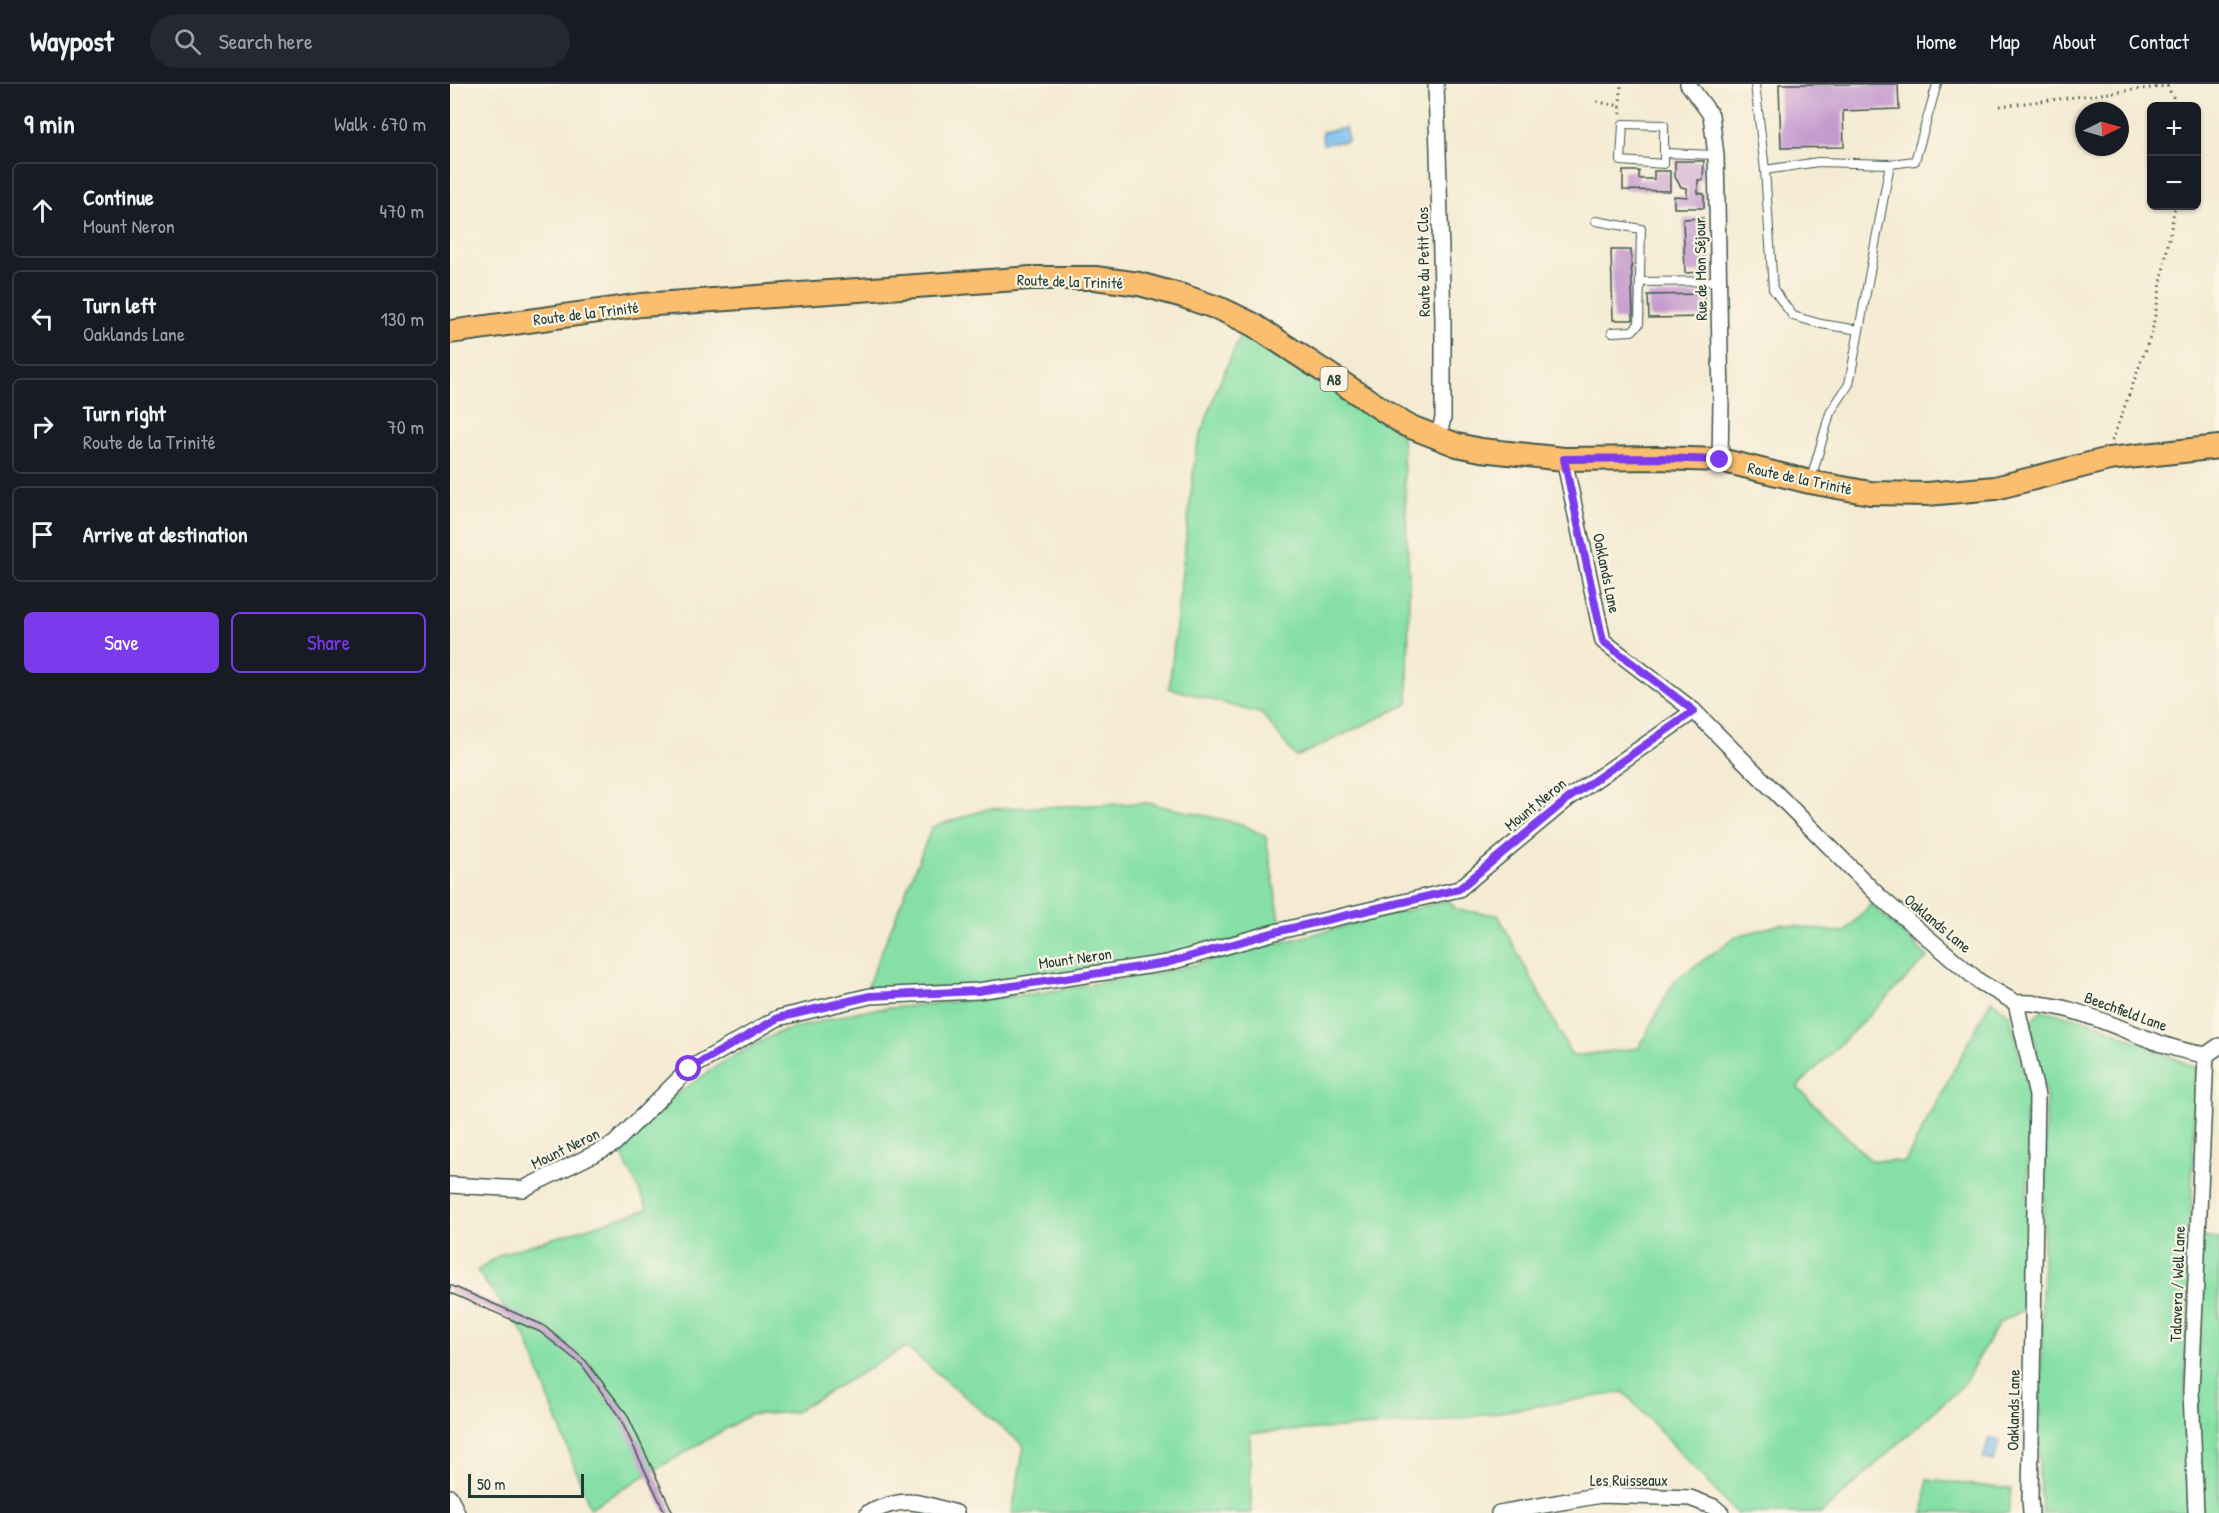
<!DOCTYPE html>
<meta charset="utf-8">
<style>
body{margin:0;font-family:"Patrick Hand",sans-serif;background:#242831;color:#f1f3f6}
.controls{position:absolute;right:18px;top:18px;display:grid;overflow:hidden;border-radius:9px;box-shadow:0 2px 4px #0004}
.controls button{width:54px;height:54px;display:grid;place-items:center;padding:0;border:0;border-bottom:2px solid #363941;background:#171b24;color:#f1f3f6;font:30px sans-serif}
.compass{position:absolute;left:1625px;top:18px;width:54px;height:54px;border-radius:50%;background:#171b24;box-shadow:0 2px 4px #0004;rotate:85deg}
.scale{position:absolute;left:18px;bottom:15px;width:116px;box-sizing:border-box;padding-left:6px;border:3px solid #1f3d34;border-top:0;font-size:16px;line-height:21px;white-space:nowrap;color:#1f3d34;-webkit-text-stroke:4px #fcf5e5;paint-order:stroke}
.stop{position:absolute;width:18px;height:18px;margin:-14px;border:4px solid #7c3aed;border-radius:50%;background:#fff}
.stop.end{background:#7c3aed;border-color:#fff;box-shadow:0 2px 6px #0008}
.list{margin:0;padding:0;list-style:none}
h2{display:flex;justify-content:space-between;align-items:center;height:78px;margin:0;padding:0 24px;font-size:26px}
h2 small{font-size:20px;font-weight:400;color:#9ea1a6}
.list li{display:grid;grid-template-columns:39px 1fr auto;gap:18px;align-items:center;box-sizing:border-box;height:96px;margin:0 12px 12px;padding:0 12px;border:2px solid #363941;border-radius:9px}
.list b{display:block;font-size:22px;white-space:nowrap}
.list p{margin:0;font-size:20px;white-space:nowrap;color:#9ea1a6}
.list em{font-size:20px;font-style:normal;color:#9ea1a6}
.actions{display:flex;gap:12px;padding:18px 24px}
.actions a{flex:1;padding:14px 0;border:2px solid #7c3aed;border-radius:9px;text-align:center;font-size:21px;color:#7c3aed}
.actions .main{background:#7c3aed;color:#fff}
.icon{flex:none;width:33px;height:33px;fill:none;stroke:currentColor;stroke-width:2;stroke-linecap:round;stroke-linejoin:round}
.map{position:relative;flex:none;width:1769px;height:1429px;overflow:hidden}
header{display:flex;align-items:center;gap:36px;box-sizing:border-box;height:84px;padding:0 30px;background:#171b24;border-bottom:2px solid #363941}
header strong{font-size:28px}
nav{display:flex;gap:33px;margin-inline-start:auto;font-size:21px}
.search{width:420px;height:54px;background:#242831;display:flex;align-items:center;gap:15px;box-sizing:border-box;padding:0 21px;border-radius:33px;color:#9ea1a6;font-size:22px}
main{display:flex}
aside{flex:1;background:#171b24}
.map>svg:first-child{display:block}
.green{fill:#86e0a6;stroke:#528e6d;stroke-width:1.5}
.water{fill:#7abef0;stroke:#4c7e92;stroke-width:1.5}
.building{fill:#c59acf}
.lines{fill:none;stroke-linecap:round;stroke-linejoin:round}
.lane-casing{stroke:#3f574c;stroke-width:10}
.street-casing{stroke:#3f574c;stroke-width:18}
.primary-casing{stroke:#3f574c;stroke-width:26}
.path{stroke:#3f574c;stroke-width:3;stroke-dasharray:1.5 4.5;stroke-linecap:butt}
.lane{stroke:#fff;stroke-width:8}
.street{stroke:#fff;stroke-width:15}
.primary{stroke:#fabe6e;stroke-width:22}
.route{stroke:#7c3aed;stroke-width:8}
.labels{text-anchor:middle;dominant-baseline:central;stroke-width:4.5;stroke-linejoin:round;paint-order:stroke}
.shield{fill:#fcf5e5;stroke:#617469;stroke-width:1.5}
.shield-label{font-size:15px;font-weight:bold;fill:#1f3d34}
.street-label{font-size:16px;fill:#1f3d34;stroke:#fcf5e5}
</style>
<header>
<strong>Waypost</strong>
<div class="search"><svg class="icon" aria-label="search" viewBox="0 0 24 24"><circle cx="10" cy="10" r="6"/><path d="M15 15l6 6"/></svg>Search here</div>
<nav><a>Home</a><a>Map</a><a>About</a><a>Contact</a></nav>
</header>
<main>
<aside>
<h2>9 min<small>Walk · 670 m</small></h2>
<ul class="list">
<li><svg class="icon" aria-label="ahead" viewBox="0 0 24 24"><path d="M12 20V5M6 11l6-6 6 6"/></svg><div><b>Continue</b><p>Mount Neron</p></div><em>470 m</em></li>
<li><svg class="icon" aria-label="left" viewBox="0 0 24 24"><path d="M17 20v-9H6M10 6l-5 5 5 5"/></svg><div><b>Turn left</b><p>Oaklands Lane</p></div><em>130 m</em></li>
<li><svg class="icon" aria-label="right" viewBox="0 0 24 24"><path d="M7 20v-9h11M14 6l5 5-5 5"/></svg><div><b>Turn right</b><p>Route de la Trinité</p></div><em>70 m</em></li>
<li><svg class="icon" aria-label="arrive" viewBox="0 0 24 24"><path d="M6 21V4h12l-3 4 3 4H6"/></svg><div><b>Arrive at destination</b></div></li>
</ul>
<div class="actions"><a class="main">Save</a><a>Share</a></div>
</aside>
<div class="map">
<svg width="1769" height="1429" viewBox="0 0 1769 1429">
<rect width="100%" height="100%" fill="#fcf5e5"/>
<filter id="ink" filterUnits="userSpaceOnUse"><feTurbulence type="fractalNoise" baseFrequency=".0167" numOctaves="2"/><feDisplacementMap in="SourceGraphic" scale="12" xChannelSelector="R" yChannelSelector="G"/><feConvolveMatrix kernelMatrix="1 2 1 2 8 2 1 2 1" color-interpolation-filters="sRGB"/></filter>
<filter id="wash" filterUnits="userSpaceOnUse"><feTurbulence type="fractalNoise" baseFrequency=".008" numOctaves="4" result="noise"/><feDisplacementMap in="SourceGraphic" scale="24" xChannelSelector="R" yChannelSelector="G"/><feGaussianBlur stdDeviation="1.35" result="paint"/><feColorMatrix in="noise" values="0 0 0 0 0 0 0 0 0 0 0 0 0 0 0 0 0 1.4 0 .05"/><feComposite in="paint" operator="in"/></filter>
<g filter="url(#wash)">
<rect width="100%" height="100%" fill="#f5ebd3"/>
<!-- green -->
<g class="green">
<path d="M793,246L952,350L959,494L958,620L846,673L812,630L719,604L746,365L767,304Z"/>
<path d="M698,719L792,740L816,753L831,842L716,877L560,898L414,911L482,743L537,725Z"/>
<path d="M998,816L1007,826L1048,831L1122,972L1189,964L1224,897L1287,852L1331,840L1394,849L1421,820L1478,873L1347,1003L1420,1076L1455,1078L1541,916L1560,931L1580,1015L1575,1225L1549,1239L1513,1301L1372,1429H1286L1174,1308L981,1339L800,1349L801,1429H562L574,1362L456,1263L344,1328L299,1331L140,1424L75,1251L27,1187L51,1170L198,1125L170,1067L221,1014L273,978L327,949L410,927L590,909L723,886Z"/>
<path d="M1591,926L1644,938L1746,984L1735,1310L1740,1429H1592L1589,1392L1596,1013L1581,938Z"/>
<path d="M1751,1153L1769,1155V1429H1753L1747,1311Z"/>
<path d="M1477,1396L1561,1405L1558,1429H1474Z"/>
</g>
<!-- water -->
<g class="water">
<path d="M896,44L898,57L873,60L872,48Z"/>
<path d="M1539,1354L1550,1357L1544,1377L1533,1374Z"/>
</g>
<g id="blocks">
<!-- building -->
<g class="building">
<path d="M1329,0H1448L1449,25L1393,27L1394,63L1331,64Z"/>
<path d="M1225,77H1254L1253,96H1248V109L1254,110V124H1224V112L1237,113V104L1231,103L1225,93Z"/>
<path d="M1173,87H1189V95H1204V87H1220V107L1173,106Z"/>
<path d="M1253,134L1254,188L1235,189L1233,135Z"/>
<path d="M1161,166H1181L1183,236H1163Z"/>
<path d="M1254,210L1255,233L1199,234L1198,211Z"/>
<path d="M0,1201L93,1241L136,1277L177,1330L223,1429H215L170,1334L132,1281L90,1248L0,1209Z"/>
</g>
</g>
</g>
<g filter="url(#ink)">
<use href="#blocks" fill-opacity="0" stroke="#3f574c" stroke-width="1.5"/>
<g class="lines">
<!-- lane casing -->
<g class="lane-casing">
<g id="lane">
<path d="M1305,0L1315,86L1323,205L1343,232L1371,240L1409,246"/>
<path d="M1214,69V41L1173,40L1171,77L1214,80V69L1266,71"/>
<path d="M1315,86L1368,78L1440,80"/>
<path d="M1146,137L1191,145L1189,240L1182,247L1162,248"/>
<path d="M1190,198L1268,197"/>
<path d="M1361,395L1380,329L1399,300L1440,80L1465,77L1487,0"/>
</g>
</g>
<!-- street casing -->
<g class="street-casing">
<g id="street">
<path d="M986,0L993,236V334L988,355"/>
<path d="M1238,0L1261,31L1266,71L1271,316L1270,376"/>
<path d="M1114,375L1153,557L1244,627L1431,814L1530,898L1566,919L1587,1012L1580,1415L1581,1429"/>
<path d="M1566,919C1634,916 1690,962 1756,971L1769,962"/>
<path d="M0,1101L73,1105L164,1060L239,985L328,934L420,912L528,907L717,879L825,848L1009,805L1119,714L1244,627"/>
<path d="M0,1413L7,1429"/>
<path d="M418,1429C457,1411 467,1418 506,1429"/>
<path d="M1049,1429L1151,1411L1240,1414L1264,1423L1271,1429"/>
<path d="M1746,1429L1741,1307L1756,971"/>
</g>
</g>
<!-- primary casing -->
<g class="primary-casing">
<path id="primary" d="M0,248L191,221L581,194H645L689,200L733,212L773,226L802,240L956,341L1007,361L1031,366L1114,375L1208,374L1270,376L1360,398L1420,409L1477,410L1545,404L1659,375L1769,363"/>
</g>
<!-- path -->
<g class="path">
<path d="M1147,18L1170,22L1171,30"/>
<path d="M1170,22L1171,0"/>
<path d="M1550,22L1717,2L1728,22"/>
<path d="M1662,357L1702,248L1725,122"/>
</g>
<!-- lane -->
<use href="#lane" class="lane"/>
<!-- street -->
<use href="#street" class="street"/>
<!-- primary -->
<use href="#primary" class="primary"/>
</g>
</g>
<g class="lines" filter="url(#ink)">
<!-- route -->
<path class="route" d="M239,985L328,934L420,912L528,907L717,879L825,848L1009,805L1119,714L1244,627L1153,557L1114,375L1208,374L1270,376"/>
</g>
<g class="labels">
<!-- shield labels -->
<rect class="shield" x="870.5" y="283" width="27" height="24" rx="4.5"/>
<g class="shield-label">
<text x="884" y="295">A8</text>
</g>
<!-- street labels -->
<g class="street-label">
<text transform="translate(973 178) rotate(-91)">Route du Petit Clos</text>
<text transform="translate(1250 185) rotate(-91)">Rue de Mon Séjour</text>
<text transform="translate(620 197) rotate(2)">Route de la Trinité</text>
<text transform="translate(136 229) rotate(-7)">Route de la Trinité</text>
<text transform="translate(1350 394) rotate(12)">Route de la Trinité</text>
<text transform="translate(1157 489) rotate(78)">Oaklands Lane</text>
<text transform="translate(1085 720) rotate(-39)">Mount Neron</text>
<text transform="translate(1488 839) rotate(40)">Oaklands Lane</text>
<text transform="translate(625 874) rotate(-8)">Mount Neron</text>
<text transform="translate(1676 927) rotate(20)">Beechfield Lane</text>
<text transform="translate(115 1064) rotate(-26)">Mount Neron</text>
<text transform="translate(1727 1200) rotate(-88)">Talavera / Well Lane</text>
<text transform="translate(1563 1326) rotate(-89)">Oaklands Lane</text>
<text x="1179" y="1396">Les Ruisseaux</text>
</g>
</g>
</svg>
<div class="controls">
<button>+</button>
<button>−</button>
</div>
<svg class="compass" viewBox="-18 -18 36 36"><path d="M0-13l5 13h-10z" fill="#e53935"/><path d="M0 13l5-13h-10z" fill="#9ea1a6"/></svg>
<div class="scale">50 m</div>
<div class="stop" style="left:239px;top:985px"></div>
<div class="stop end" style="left:1270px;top:376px"></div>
</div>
</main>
